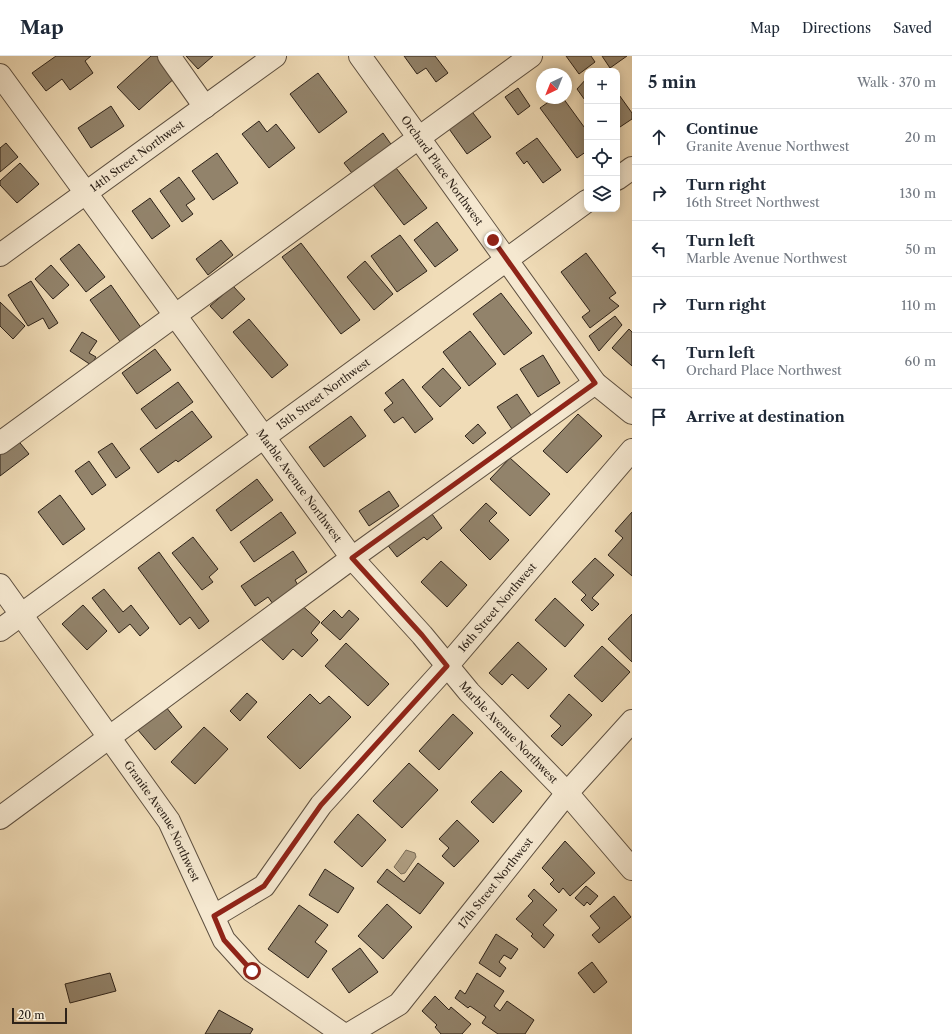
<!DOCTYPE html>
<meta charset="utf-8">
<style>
body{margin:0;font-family:"Libre Caslon Text",serif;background:#f2f2f3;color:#1f2937}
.controls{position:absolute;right:12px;top:12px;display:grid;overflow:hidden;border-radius:8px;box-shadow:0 2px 10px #0003}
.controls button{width:36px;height:36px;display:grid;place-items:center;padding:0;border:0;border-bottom:1px solid #e0e1e3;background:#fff;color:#1f2937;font:20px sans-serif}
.compass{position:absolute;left:536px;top:12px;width:36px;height:36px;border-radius:50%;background:#fff;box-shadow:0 2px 10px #0003;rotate:223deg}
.scale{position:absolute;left:12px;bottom:10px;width:55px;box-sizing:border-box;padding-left:4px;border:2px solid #2d2219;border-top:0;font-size:11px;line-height:14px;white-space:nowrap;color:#2d2219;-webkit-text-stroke:3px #f5e8d0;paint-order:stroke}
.stop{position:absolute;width:12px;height:12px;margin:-9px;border:3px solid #8f2418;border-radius:50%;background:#fff}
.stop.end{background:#8f2418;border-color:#fff;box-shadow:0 1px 4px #0008}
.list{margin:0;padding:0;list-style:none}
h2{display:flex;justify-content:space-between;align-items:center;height:52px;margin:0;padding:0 16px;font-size:17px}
h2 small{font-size:13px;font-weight:400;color:#747a83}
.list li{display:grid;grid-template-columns:26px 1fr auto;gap:12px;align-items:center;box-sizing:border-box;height:56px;padding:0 16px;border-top:1px solid #e0e1e3}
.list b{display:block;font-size:15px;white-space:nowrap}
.list p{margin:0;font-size:13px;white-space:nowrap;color:#747a83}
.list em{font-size:13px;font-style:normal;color:#747a83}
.icon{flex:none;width:22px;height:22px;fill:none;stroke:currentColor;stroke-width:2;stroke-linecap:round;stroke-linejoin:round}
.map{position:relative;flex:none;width:632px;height:978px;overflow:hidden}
header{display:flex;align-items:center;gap:24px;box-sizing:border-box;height:56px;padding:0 20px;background:#fff;border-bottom:1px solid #e0e1e3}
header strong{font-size:19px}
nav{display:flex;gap:22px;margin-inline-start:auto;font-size:14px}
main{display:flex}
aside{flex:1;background:#fff}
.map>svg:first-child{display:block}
.water{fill:#ae9d81;stroke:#7a6c57}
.building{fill:#92836b;stroke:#2d2219}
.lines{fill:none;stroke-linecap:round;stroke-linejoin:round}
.minor-casing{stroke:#5e5040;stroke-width:24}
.minor{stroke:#f5e8d0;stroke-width:22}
.route{stroke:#8f2418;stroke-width:5}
.labels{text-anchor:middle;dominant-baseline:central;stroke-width:3;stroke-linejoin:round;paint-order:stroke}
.street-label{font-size:11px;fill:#2d2219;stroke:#f5e8d0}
</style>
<header>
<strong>Map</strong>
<nav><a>Map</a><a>Directions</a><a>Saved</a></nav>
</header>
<main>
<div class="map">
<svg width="632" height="978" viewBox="0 0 632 978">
<rect width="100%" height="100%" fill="#f0dcb7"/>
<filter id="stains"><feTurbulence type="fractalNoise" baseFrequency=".005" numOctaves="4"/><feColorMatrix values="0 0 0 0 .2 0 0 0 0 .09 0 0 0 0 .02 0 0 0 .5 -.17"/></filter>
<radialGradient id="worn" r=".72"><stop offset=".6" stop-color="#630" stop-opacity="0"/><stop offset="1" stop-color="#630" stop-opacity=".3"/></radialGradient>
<!-- water -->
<path class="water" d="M406,794L415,797L416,801L405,817L401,818L394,811Z"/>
<!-- building -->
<g class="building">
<path d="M56,0H91L85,5L93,17L70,34L62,23L46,35L32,17Z"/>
<path d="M151,0H157L176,21L139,54L117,31Z"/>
<path d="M186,0H213L198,13Z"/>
<path d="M404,0H435L448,17L436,26L426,12L417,18Z"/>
<path d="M566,0H591L595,6L579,18Z"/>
<path d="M602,0H627L610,12Z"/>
<path d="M318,17L347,56L319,77L290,38Z"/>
<path d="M587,22V47L577,33Z"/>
<path d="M518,32L530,50L518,59L505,41Z"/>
<path d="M617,36L632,57V63L617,73Z"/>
<path d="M554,42H563L587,75V95L577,102L540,52Z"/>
<path d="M111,50L124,70L91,92L78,72Z"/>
<path d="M470,53L491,81L467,98L447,70Z"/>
<path d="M259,65L267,76L276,68L295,92L269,112L242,78Z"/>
<path d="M383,77L393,91L355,121L344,107Z"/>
<path d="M537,82L561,114L543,127L527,105L524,108L516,97Z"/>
<path d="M6,87L18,101L0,116V92Z"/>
<path d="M217,97L238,127L213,144L192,115Z"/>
<path d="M20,107L39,128L17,147L0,129V125Z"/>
<path d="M393,108L427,152L404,169L371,126Z"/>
<path d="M179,121L195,143L186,149L193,158L182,166L160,135Z"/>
<path d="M150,142L170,170L152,183L132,155Z"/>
<path d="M437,166L458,194L435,211L414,184Z"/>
<path d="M400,179L427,215L397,236L371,200Z"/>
<path d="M221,184L233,199L208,219L196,203Z"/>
<path d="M301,187L360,264L341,278L282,201Z"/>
<path d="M79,188L105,221L86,236L60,203Z"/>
<path d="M586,197L616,237L609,242L619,250L590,272L582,261L590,255L561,216Z"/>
<path d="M365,205L393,238L374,254L347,221Z"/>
<path d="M51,209L69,229L53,243L35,223Z"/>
<path d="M31,225L58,267L49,273L43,262L28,270L8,239Z"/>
<path d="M111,229L142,273L121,287L90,244Z"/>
<path d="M233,230L245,243L222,263L210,250Z"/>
<path d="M501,237L532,277L504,299L473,258Z"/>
<path d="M0,246L25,270L13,283L0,270Z"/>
<path d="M615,260L622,269L599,295L589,280Z"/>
<path d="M249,263L288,309L272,322L233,276Z"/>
<path d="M629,273L632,276V310L612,292Z"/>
<path d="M470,275L496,308L469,330L443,296Z"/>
<path d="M82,276L97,285L89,297L96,301L91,309L70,295Z"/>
<path d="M155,293L171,314L137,338L122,317Z"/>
<path d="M543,299L560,327L538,341L520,313Z"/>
<path d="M443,312L461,332L440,351L422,331Z"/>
<path d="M403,323L433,363L415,377L403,361L394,367L384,354L393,347L385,337Z"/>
<path d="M178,326L193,346L156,373L141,353Z"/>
<path d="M517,338L531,359L512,373L497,351Z"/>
<path d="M192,355L212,381L178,406L176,404L158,417L140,393Z"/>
<path d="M578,358L602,380L567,417L543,395Z"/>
<path d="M351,360L366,380L324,411L309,391Z"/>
<path d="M478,368L486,377L473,388L465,380Z"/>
<path d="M16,382L29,398L0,420V394Z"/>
<path d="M112,387L130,412L116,422L98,396Z"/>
<path d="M510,402L550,438L530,460L490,423Z"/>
<path d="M89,405L106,429L92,439L75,415Z"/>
<path d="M257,423L273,444L231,475L216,454Z"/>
<path d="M389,435L399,450L369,470L359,455Z"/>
<path d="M60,439L85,473L63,489L38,456Z"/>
<path d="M486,447L497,457L489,465L509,484L490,504L460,474Z"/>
<path d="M281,456L296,477L254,506L240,486Z"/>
<path d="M632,456V520L608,499L623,482L615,475Z"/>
<path d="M432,458L442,472L427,484L424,481L397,501L386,487Z"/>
<path d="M193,481L218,513L209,521L213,526L202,534L172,497Z"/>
<path d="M293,495L307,516L295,524L299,531L273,548L268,541L255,550L241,530Z"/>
<path d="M159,496L209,565L199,573L190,561L180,569L138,512Z"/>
<path d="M595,502L614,519L592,542L599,548L592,555L581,544L586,539L572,526Z"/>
<path d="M441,505L467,529L447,551L421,526Z"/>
<path d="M104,533L123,556L131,549L149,572L140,580L130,568L119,577L92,542Z"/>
<path d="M555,542L584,569L565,591L535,564Z"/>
<path d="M297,545L320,566L311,577L318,584L302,601L293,593L283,604L261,583Z"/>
<path d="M83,549L107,575L87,594L62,568Z"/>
<path d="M334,554L342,562L349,554L359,563L340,584L321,567Z"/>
<path d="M632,558V606L608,583Z"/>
<path d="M518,586L547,613L528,633L512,618L502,629L489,617Z"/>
<path d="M346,587L389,628L368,650L325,610Z"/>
<path d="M602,590L630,616L602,646L574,620Z"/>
<path d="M247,637L257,646L240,665L230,655Z"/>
<path d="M310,638L320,648L329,640L351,661L300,713L267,681Z"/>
<path d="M569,638L592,659L562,690L551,680L561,670L550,660Z"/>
<path d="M166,651L182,671L155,694L138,674Z"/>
<path d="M453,658L473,677L439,714L419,695Z"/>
<path d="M204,671L228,693L195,728L171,706Z"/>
<path d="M409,707L438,734L402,772L373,745Z"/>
<path d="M501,715L522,735L493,767L471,746Z"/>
<path d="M358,758L386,784L362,811L334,786Z"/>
<path d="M457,764L479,785L454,811L442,800L449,792L439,783Z"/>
<path d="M565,785L595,817L570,840L563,832L559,837L550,828L554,824L542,812Z"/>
<path d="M418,807L444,827L420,858L377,826L387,813L404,826Z"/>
<path d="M325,813L354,832L338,857L309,839Z"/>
<path d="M586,830L598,840L590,849L587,846L584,850L575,842Z"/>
<path d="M534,833L557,854L543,869L554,879L544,892L531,880L533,878L516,863L533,845L528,840Z"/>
<path d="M614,840L631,861L599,887L592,879L600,872L590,860Z"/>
<path d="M387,848L412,871L383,903L358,880Z"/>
<path d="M299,849L328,869L315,886L327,895L308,922L268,893Z"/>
<path d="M496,878L518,893L511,903L504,899L499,906L506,912L500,921L479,907Z"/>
<path d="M360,892L378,916L349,937L332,913Z"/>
<path d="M592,906L607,926L594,937L578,917Z"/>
<path d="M110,917L116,935L70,947L65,928Z"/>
<path d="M477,917L504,935L494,950L500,955L507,945L534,964L525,978H498L482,967L486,961L470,950L468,952L455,942L460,934L465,938Z"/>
<path d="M435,940L449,954L451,951L471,968L462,978H441L435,971L437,969L422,955Z"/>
<path d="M219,954L253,973L250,978H205Z"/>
</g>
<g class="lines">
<!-- minor casing -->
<g class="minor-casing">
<g id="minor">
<path d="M169,0L205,51"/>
<path id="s1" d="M360,0L595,327L632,357"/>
<path id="s2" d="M0,19L352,502L422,579L469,636L567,737L632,813"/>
<path d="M617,123L632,112"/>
<path id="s3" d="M0,199L275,0"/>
<path d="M0,387L531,0"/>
<path id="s4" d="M0,529L169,765L224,884L252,915L343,978"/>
<path id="s5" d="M0,574L587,145"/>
<path d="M0,762L352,502L595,327"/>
<path id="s6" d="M214,860L264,830L321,749L447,610L632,394"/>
<path id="s7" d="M349,978L399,948L567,737L632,665"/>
</g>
</g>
<!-- minor -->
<use href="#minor" class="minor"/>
</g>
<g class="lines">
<!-- route -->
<path class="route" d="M252,915L224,884L214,860L264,830L321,749L447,610L422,579L352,502L595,327L493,184"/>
</g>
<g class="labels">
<!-- street labels -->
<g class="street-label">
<text stroke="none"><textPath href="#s3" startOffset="169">14th Street Northwest</textPath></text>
<text stroke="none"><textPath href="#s1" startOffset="141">Orchard Place Northwest</textPath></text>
<text stroke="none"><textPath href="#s5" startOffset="400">15th Street Northwest</textPath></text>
<text stroke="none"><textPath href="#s2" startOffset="508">Marble Avenue Northwest</textPath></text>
<text stroke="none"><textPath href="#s6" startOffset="422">16th Street Northwest</textPath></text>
<text stroke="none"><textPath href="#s2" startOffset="832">Marble Avenue Northwest</textPath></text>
<text stroke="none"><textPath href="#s4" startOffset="287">Granite Avenue Northwest</textPath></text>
<text stroke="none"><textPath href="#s7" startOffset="213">17th Street Northwest</textPath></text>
</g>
</g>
<rect width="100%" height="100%" filter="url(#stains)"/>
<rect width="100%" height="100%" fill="url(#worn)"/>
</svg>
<div class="controls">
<button>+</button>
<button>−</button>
<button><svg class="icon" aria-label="locate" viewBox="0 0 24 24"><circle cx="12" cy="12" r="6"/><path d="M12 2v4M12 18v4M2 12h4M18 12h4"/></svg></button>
<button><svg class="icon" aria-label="layers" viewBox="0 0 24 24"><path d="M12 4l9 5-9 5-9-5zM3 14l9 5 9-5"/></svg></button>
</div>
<svg class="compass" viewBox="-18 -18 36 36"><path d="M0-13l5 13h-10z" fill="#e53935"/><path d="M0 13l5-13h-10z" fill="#747a83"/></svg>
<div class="scale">20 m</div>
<div class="stop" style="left:252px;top:915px"></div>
<div class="stop end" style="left:493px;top:184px"></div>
</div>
<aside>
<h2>5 min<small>Walk · 370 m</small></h2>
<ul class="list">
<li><svg class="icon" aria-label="ahead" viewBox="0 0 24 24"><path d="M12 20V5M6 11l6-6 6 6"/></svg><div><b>Continue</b><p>Granite Avenue Northwest</p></div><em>20 m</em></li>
<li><svg class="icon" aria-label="right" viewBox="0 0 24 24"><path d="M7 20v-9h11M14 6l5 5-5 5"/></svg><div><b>Turn right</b><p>16th Street Northwest</p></div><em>130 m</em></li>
<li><svg class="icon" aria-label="left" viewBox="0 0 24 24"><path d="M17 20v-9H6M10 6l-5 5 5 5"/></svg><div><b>Turn left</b><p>Marble Avenue Northwest</p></div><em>50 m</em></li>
<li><svg class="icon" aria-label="right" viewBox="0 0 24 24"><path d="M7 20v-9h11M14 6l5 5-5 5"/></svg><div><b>Turn right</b></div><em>110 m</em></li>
<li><svg class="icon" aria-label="left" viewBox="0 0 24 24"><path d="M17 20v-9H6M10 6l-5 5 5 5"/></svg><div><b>Turn left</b><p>Orchard Place Northwest</p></div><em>60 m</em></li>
<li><svg class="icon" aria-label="arrive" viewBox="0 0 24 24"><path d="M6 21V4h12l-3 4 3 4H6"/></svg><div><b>Arrive at destination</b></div></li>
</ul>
</aside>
</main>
